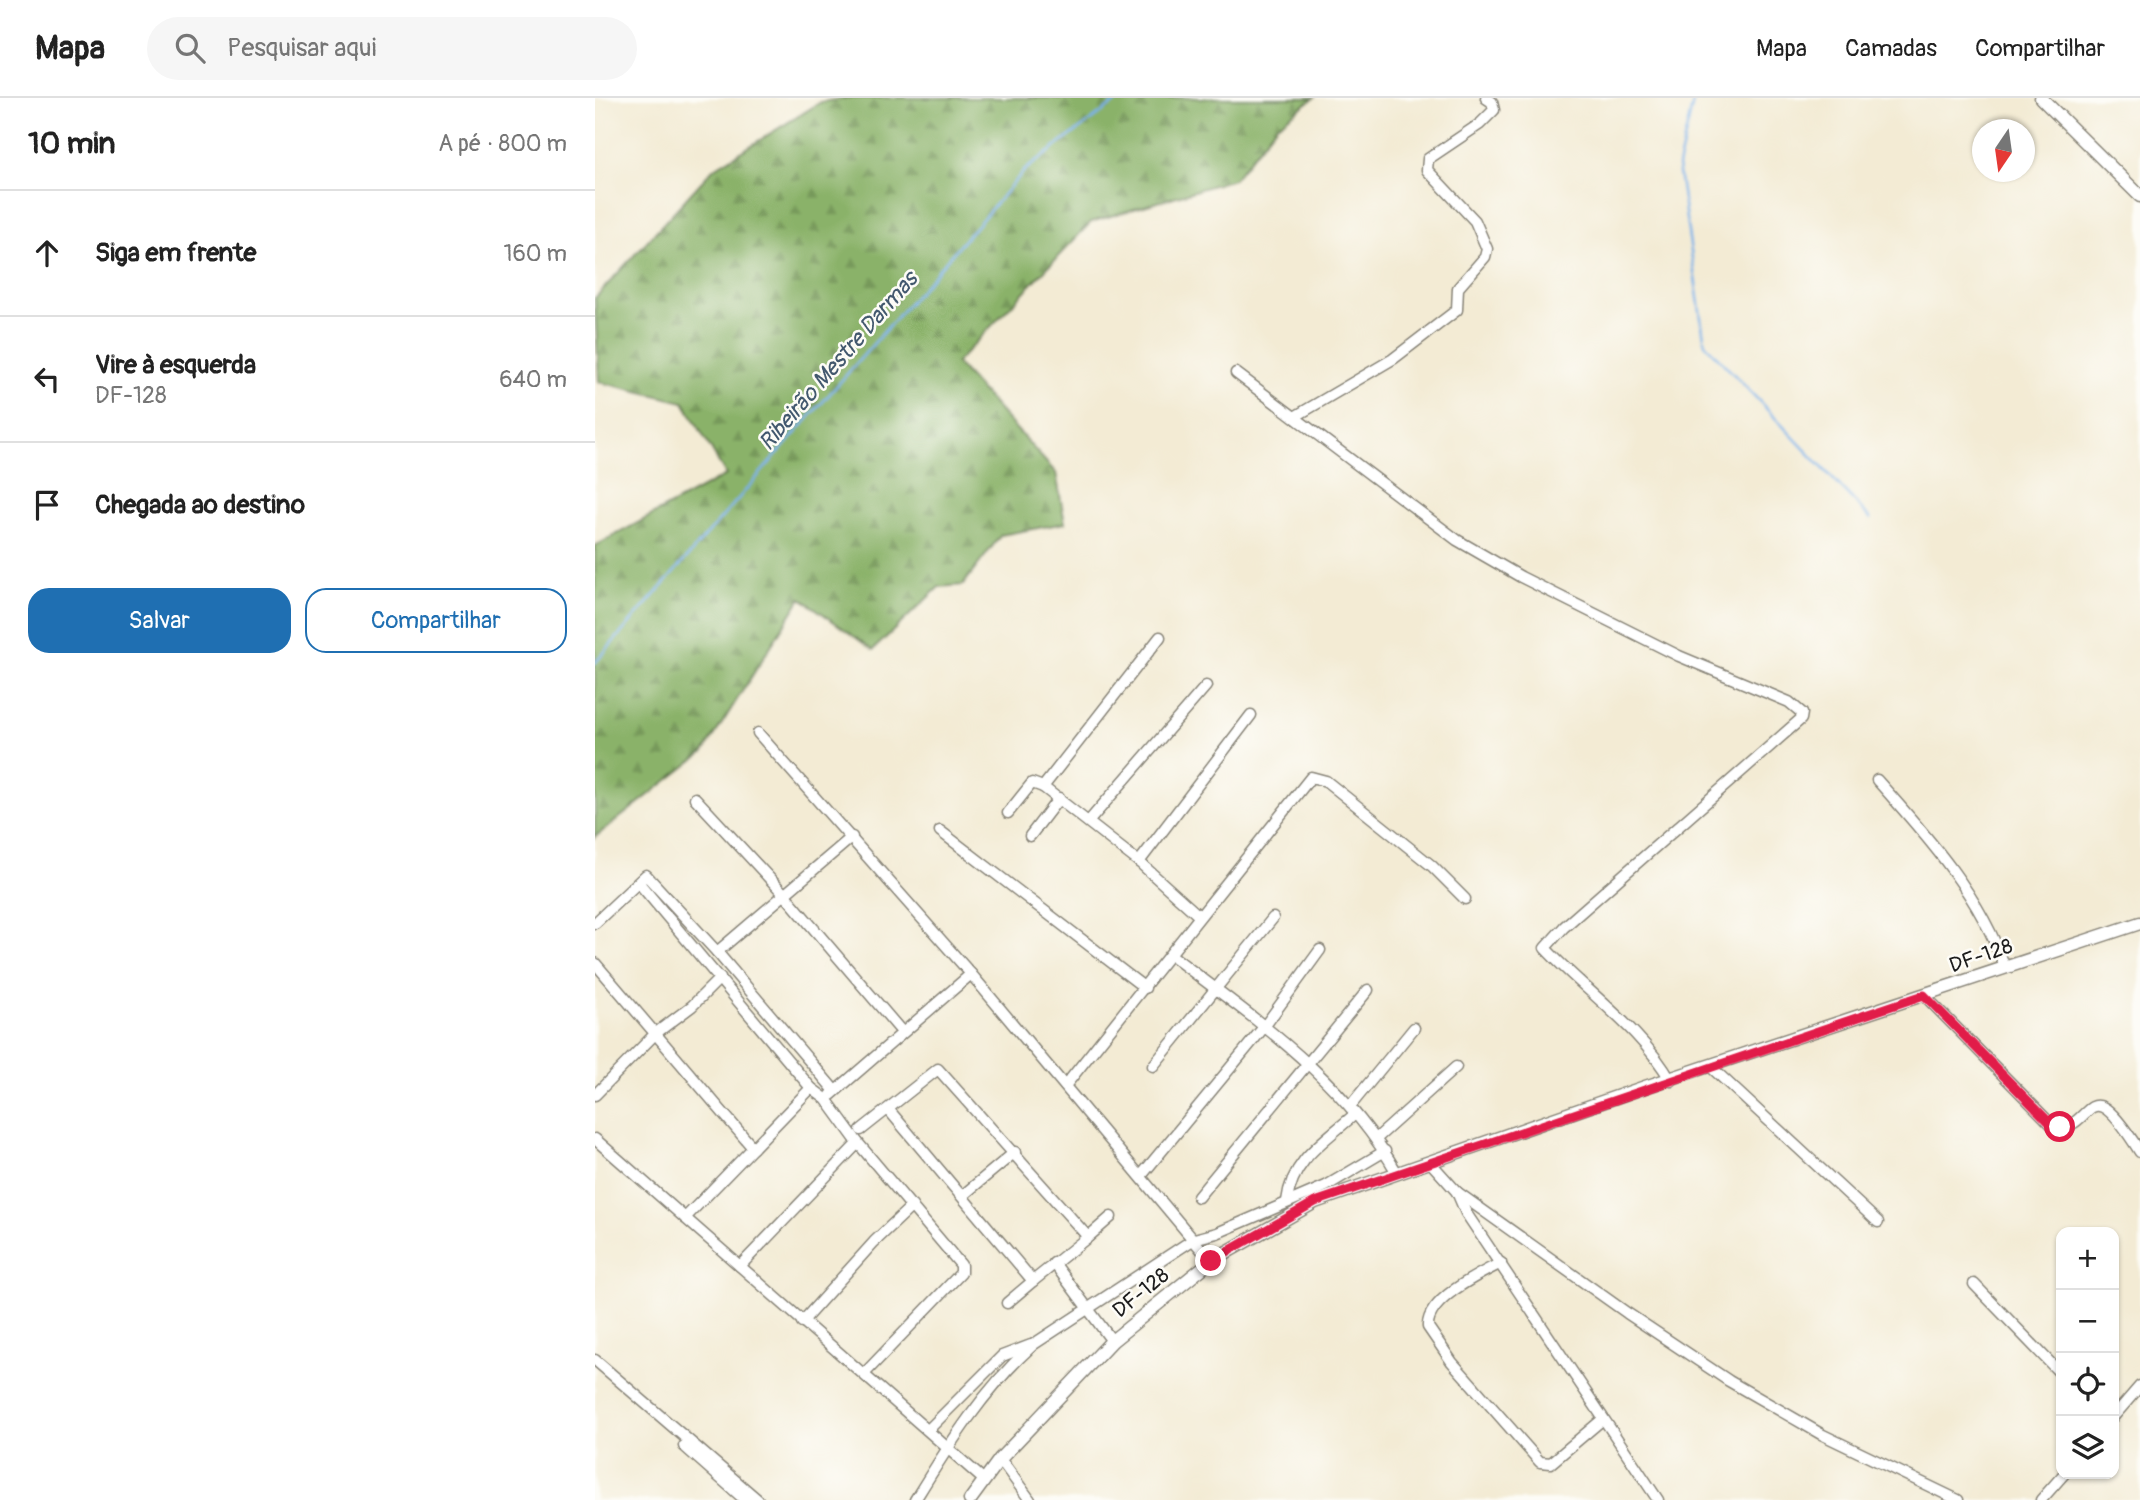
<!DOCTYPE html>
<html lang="pt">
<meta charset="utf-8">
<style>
body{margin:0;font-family:Pangolin,sans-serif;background:#f6f6f6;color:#222}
.controls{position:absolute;right:21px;bottom:21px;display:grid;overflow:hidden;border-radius:14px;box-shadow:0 2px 5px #0004}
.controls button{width:63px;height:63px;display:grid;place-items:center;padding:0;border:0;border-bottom:2px solid #e0e0e0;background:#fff;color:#222;font:35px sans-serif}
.compass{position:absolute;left:1377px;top:21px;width:63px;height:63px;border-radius:50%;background:#fff;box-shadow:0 2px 5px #0004;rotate:193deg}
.stop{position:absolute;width:21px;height:21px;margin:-16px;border:5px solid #e11d48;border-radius:50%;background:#fff}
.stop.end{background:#e11d48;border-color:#fff;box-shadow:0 2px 7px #0008}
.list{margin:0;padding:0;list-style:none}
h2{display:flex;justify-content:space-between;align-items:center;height:91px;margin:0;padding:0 28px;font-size:30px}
h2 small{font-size:23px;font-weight:400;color:#767676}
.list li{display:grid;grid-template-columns:46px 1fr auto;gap:21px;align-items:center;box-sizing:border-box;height:126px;padding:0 28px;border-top:2px solid #e0e0e0}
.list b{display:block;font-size:26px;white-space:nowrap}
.list p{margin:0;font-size:23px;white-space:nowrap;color:#767676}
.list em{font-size:23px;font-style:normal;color:#767676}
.actions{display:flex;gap:14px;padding:21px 28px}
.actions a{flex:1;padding:16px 0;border:2px solid #1f6fb2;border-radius:21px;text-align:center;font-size:24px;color:#1f6fb2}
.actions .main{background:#1f6fb2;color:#fff}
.icon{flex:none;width:38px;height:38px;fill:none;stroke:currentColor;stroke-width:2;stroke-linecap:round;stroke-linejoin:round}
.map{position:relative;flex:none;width:1545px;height:1402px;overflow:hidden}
header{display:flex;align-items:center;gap:42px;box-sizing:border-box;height:98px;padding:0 35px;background:#fff;border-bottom:2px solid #e0e0e0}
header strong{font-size:33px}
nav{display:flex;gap:38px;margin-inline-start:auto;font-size:24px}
.search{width:490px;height:63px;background:#f6f6f6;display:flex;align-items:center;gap:18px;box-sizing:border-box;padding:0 24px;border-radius:38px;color:#767676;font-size:26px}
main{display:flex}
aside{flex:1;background:#fff}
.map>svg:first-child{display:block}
.forest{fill:url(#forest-firs);stroke:#536742;stroke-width:2}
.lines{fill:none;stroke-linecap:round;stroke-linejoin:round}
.stream{stroke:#7ab1e9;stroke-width:2.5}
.minor-casing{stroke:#888478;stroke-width:13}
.major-casing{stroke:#888478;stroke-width:15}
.minor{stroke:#fff;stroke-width:10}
.major{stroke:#fff;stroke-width:12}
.route{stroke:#e11d48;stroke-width:9}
.labels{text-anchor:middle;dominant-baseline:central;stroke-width:5;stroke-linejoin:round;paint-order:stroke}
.street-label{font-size:21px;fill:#1c1c1c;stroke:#fdfcf7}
.water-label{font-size:23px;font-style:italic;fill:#42586e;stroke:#fdfcf7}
</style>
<header>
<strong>Mapa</strong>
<div class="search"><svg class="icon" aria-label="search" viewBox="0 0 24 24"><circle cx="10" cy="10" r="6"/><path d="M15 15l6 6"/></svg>Pesquisar aqui</div>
<nav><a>Mapa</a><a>Camadas</a><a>Compartilhar</a></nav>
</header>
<main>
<aside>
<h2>10 min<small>A pé · 800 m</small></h2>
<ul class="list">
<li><svg class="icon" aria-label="ahead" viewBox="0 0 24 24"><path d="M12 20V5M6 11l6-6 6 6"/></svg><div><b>Siga em frente</b></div><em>160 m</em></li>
<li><svg class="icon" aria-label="left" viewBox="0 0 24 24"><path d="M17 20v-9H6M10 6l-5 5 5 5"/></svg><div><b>Vire à esquerda</b><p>DF-128</p></div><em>640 m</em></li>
<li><svg class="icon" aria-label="arrive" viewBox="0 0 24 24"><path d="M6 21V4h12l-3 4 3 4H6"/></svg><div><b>Chegada ao destino</b></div></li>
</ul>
<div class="actions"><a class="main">Salvar</a><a>Compartilhar</a></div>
</aside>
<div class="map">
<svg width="1545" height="1402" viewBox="0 0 1545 1402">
<defs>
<pattern id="forest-firs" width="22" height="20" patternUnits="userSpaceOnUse" patternTransform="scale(1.75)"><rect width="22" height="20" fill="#8ab269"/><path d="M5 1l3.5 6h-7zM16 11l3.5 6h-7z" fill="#76985a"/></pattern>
</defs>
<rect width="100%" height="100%" fill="#fdfcf7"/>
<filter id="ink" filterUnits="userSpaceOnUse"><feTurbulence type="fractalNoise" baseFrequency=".0143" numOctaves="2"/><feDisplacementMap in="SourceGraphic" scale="14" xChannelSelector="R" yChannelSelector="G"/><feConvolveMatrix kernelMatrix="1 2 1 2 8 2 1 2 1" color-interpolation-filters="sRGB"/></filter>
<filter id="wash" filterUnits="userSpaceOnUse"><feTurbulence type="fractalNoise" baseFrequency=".00686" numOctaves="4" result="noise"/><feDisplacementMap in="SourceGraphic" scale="28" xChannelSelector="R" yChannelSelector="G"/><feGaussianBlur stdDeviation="1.57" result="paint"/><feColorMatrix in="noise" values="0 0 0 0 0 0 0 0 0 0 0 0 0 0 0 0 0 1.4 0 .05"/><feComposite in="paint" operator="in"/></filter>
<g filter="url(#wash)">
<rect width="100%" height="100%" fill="#f3ebd4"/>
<!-- forest -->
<path class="forest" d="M253,0H719L682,27L639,81L496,124L361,265L461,375L470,425L406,437L368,487L344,489L278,552L206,500L109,654L0,739V448L131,377L89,304L4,284L0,200L118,71L226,4Z"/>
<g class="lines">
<!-- stream -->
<g class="stream">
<path d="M1099,0L1083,68L1110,246L1276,421"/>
<path d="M0,565L430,72L526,0"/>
</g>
</g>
</g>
<g filter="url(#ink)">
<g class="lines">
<!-- minor casing -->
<g class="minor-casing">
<g id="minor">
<path d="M641,275L862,442L926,479L1084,558L1194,604L1207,615L1206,621L969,829L950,850C991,894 1046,930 1076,983"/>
<path d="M701,318L798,261L862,212L863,190L890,159L892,151L880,123L832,72L833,61L885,26L899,12L897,4L891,0"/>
<path d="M163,635L376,876L616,1163"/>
<path d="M1282,682C1332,738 1386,798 1410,870"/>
<path d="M448,689L565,539"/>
<path d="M100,700L190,797L307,934"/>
<path d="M413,715L437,685L448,689L544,764L604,818"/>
<path d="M494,723L611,588"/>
<path d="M345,733L550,890"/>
<path d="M435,738L464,700"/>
<path d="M544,764L656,617"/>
<path d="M44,785L216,990L231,1001L263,1045L366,1167V1175L269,1276"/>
<path d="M0,825L51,777L122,854L240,993"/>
<path d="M122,854L257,739"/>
<path d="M576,857C662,923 748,980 802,1075"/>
<path d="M0,865L158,1050"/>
<path d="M1329,897L1458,1028C1501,1037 1487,962 1545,1054"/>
<path d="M558,968L678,820"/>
<path d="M1117,970L1283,1124"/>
<path d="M470,988L716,679L731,683L837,768L870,801"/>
<path d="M0,997L61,935L97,908L125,880"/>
<path d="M236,997L376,876"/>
<path d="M756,1007L819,930"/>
<path d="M266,1032L343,971L493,1139L438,1183L293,1011"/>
<path d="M782,1040L861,969"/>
<path d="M0,1041L389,1382"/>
<path d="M835,1064L862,1094L1032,1215L1134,1283L1226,1336L1363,1402"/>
<path d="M546,1078L669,929L725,852"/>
<path d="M862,1094L871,1115L1063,1402"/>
<path d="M367,1098L420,1054"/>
<path d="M603,1099L773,892"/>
<path d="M692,1103C697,1061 730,1043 760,1016"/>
<path d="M90,1120L216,990"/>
<path d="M493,1139L516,1119"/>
<path d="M459,1165L517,1243"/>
<path d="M906,1165C884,1176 831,1202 833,1229L857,1264L945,1364L956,1365L1008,1321"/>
<path d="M145,1168L263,1045"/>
<path d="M1379,1186L1466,1276"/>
<path d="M412,1205L438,1183"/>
<path d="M207,1224L279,1144L317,1108"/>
<path d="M0,1262L163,1402"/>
<path d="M1519,1318L1545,1288"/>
<path d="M333,1332L407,1258L436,1247"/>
<path d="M89,1348L150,1402"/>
<path d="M405,1361L435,1402"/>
<path d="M320,1402C355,1345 389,1291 439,1246L599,1141L622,1135L731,1088L790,1053"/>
<path d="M1446,1402L1469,1376"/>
</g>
</g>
<!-- major casing -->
<g class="major-casing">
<g id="major">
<path d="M1446,0L1545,98"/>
<path d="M375,1402L405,1361L517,1243L616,1163L720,1104L1050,989L1545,825"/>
</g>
</g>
<!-- minor -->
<use href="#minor" class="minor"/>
<!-- major -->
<use href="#major" class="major"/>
</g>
</g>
<g class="lines" filter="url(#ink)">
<!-- route -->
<path class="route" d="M616,1163L720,1104L1329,897L1458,1028L1465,1029"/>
</g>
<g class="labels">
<!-- street labels -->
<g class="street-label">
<text transform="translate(1386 858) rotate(-19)">DF-128</text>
<text transform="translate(546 1195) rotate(-39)">DF-128</text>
</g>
<!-- water labels -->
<g class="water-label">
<text transform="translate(243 263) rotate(-49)">Ribeirão Mestre Darmas</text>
</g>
</g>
</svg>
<div class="controls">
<button>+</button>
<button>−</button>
<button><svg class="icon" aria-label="locate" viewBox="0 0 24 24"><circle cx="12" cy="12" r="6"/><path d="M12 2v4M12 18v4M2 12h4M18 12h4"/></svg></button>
<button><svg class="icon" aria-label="layers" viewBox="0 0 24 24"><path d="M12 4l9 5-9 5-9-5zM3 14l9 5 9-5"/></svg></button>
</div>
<svg class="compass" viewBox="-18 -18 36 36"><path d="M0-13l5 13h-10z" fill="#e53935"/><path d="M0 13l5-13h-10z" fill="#767676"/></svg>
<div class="stop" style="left:1465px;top:1029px"></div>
<div class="stop end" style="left:616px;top:1163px"></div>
</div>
</main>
